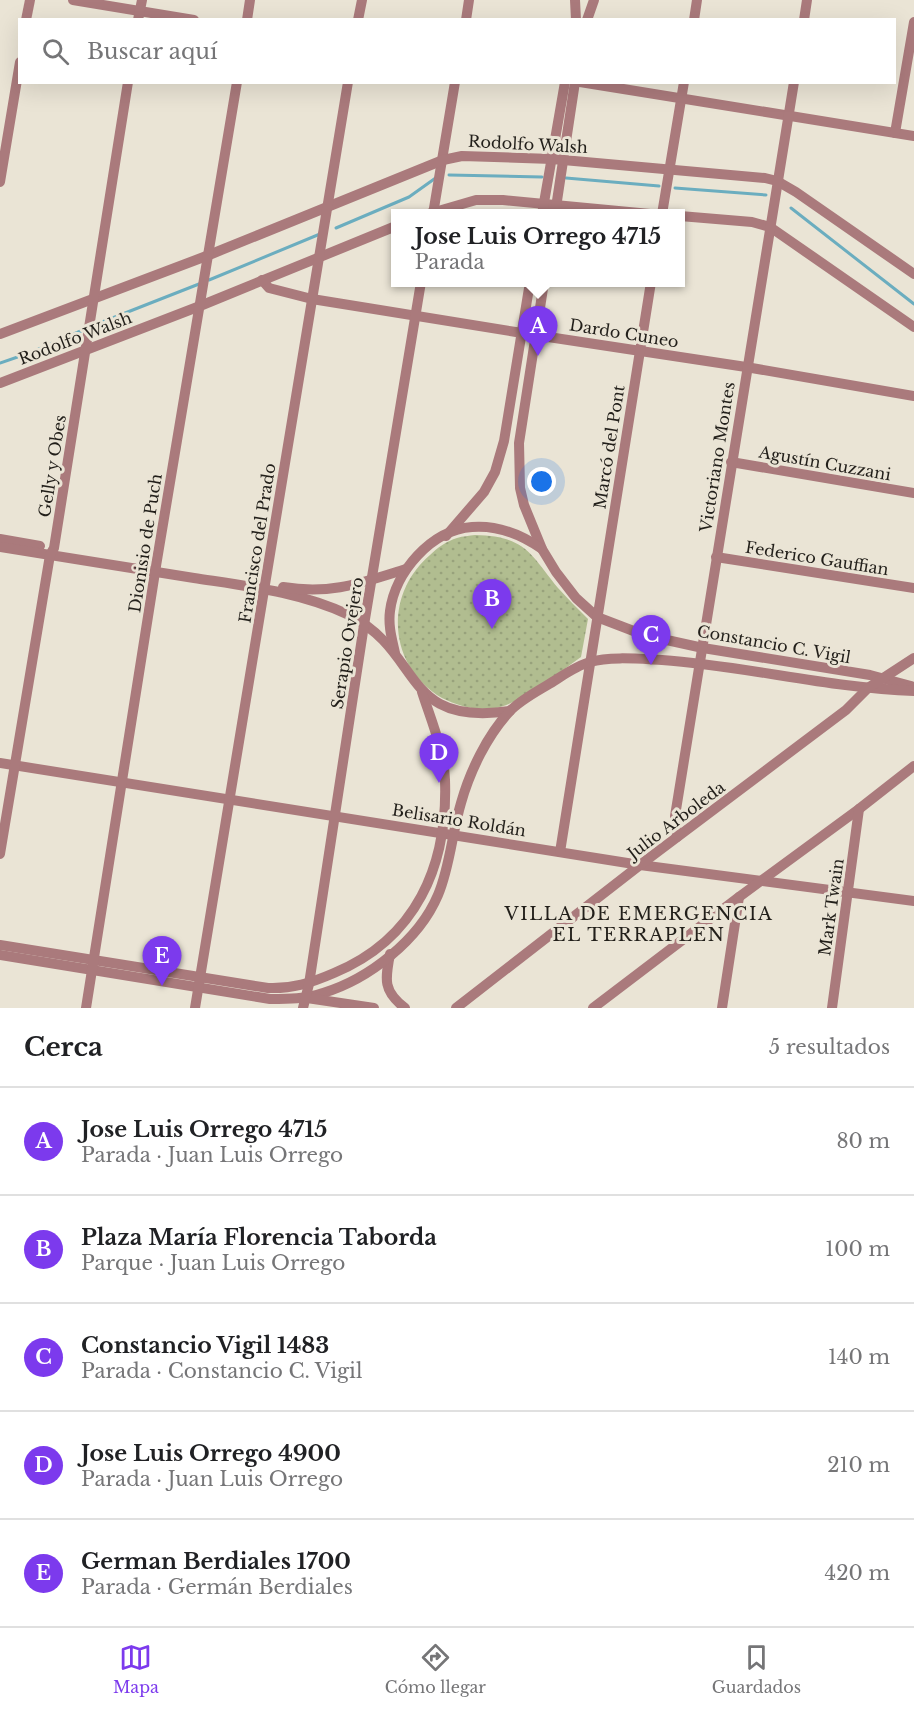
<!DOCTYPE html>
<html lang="es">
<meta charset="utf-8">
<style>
body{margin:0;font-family:"Libre Baskerville",serif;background:#f2f2f2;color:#202124}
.you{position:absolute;left:542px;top:482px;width:21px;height:21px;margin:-15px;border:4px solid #fff;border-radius:50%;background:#1a73e8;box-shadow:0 0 0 9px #1a73e833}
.badge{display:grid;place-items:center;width:39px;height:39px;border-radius:50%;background:#7c3aed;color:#fff;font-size:20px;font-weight:700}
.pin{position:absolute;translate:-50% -50px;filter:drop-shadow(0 2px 3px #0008)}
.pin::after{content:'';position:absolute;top:32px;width:21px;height:18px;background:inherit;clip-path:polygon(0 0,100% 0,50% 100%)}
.popup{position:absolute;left:391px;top:209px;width:294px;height:78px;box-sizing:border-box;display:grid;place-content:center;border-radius:0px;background:#fff;filter:drop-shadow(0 2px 4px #0005);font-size:20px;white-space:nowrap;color:#757577}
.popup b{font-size:22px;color:#202124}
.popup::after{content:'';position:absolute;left:50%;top:100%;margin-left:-12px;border:12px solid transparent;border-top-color:#fff}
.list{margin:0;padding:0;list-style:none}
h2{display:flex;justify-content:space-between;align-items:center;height:78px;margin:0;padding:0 24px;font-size:26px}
h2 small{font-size:20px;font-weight:400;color:#757577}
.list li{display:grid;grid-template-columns:39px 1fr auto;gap:18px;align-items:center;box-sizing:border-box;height:108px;padding:0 24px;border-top:2px solid #e0e0e0}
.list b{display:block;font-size:22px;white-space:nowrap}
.list p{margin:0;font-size:20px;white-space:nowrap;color:#757577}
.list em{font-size:20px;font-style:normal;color:#757577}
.icon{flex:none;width:33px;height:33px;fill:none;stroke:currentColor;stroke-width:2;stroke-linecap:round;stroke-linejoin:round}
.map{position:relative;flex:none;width:914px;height:1008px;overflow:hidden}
.search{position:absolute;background:#fff;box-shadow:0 6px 24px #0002;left:18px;right:18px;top:18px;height:66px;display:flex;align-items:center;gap:15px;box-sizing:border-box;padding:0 21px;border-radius:0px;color:#757577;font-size:22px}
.sheet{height:618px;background:#fff}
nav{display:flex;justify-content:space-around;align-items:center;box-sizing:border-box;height:84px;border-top:2px solid #e0e0e0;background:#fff;font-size:16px;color:#757577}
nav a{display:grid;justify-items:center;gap:3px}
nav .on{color:#7c3aed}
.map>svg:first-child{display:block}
.park{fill:url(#park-dots)}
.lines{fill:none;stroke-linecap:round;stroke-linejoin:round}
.stream{stroke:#6badbf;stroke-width:3}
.minor{stroke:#aa7a7c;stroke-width:10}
.labels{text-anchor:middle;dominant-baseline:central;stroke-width:6;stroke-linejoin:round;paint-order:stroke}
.street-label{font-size:16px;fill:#221f1a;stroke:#eae4d5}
.neighbourhood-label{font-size:18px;letter-spacing:1.5px;fill:#221f1a;stroke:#eae4d5}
</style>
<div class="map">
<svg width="914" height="1008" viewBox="0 0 914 1008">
<defs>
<pattern id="park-dots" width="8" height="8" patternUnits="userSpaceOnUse" patternTransform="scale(1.5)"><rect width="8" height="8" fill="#b1bd90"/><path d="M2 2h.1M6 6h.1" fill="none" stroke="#98a27c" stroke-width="1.8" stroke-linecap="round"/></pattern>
</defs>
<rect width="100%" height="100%" fill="#eae4d5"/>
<!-- park -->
<path class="park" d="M475,535C525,536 530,553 558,588C568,599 578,609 588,619L581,657C557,674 528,699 500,707C480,712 460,707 442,698C388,667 383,595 430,555C437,548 447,541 457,538C463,536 469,536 475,535Z"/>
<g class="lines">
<!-- stream -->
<g class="stream">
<path d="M449,175L542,177"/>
<path d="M566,178L659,186"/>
<path d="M675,188L766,195"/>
<path d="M791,208L914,304"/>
<path d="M336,228L409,197L437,177"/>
<path d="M209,280L320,234"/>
<path d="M92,326L199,284"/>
<path d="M0,363L32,352L83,330"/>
</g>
<!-- minor -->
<g class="minor">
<path d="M73,0L194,20"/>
<path d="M575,0L576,20"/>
<path d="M26,20L30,0"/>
<path d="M138,20L142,0"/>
<path d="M247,20L250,0"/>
<path d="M358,20L362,0"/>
<path d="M466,20L469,0"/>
<path d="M587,20L594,0"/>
<path d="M694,20L697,0"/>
<path d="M804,20L807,0"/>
<path d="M580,82L914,136"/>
<path d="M895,133L914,22"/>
<path d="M0,182L20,62"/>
<path d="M428,214L476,200H503L650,214"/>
<path d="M433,214L455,82"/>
<path d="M542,214L565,82"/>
<path d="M555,214L575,82"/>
<path d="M662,214L684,82"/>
<path d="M680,216L752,222L770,227L914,327"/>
<path d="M262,280L269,288L312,299L522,333L746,367L914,396"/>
<path d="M544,282L519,443L520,488L524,505L542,549L556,572L576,598L597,617L644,635L703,648L870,675L911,686"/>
<path d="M0,334L209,255L443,160L462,156L552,159L765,178L777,181L796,192L914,274"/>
<path d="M0,383L200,306L396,226"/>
<path d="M731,462L914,493"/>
<path d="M446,536L484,492L495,472L504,441L530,282"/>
<path d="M0,539L40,546"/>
<path d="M0,547C65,557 129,568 194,578C246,586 301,592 349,615C424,653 400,727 510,711"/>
<path d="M716,557L914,588"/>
<path d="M283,587C331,595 361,583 406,569"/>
<path d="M395,653C392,639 388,626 390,611C395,572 431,530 472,527C498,525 522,535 542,549"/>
<path d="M0,763L640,865L914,901"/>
<path d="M677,837L675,816L794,82"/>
<path d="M560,852L651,282"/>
<path d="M0,854L50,555L54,548L128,82"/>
<path d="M0,945L268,988C292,989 311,983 334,973C416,939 448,866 445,780C444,750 431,720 422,692"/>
<path d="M390,954C385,980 383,991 405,1008"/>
<path d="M0,955L270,999C288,999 306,999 323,993C369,979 419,940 438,895C450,867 452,833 461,803C470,771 487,736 509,712C521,699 540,690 554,681C565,674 578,665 590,662C610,656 641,659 662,660C747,666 829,688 914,691"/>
<path d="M307,998L374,1008"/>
<path d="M86,1008L156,566L237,82"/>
<path d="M195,1008L348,82"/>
<path d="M303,1008L309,984L364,625L421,282"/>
<path d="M456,1008L640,865L846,710L868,688L914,658"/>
<path d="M593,1008L739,897L859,809L914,766"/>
<path d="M722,1008L739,897"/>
<path d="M832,1008L859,809"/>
</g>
</g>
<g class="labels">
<!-- street labels -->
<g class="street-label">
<text transform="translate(528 144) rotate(3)">Rodolfo Walsh</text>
<text transform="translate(624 333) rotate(9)">Dardo Cuneo</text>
<text transform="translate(75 338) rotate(-21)">Rodolfo Walsh</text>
<text transform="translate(609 447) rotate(-81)">Marcó del Pont</text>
<text transform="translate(717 457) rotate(-81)">Victoriano Montes</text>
<text transform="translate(825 463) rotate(10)">Agustín Cuzzani</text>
<text transform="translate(52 466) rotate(-81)">Gelly y Obes</text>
<text transform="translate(145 543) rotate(-81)">Dionisio de Puch</text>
<text transform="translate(257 543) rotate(-81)">Francisco del Prado</text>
<text transform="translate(817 558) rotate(9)">Federico Gauffian</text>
<text transform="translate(347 643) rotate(-81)">Serapio Ovejero</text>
<text transform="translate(774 644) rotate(10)">Constancio C. Vigil</text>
<text transform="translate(459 820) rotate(9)">Belisario Roldán</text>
<text transform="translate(676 820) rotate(-37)">Julio Arboleda</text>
<text transform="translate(831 907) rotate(-82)">Mark Twain</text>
</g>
<!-- neighbourhood labels -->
<g class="neighbourhood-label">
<text x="639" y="914">VILLA DE EMERGENCIA<tspan x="639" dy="21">EL TERRAPLEN</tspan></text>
</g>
</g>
</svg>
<div class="you"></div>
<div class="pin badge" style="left:538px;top:356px">A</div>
<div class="popup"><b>Jose Luis Orrego 4715</b>Parada</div>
<div class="pin badge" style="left:492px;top:629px">B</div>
<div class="pin badge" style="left:651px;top:665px">C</div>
<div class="pin badge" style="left:439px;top:783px">D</div>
<div class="pin badge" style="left:162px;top:986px">E</div>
<div class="search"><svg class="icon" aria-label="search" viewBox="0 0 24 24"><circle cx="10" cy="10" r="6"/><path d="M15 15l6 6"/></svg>Buscar aquí</div>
</div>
<section class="sheet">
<h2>Cerca<small>5 resultados</small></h2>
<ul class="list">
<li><span class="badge">A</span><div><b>Jose Luis Orrego 4715</b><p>Parada · Juan Luis Orrego</p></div><em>80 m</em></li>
<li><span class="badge">B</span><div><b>Plaza María Florencia Taborda</b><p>Parque · Juan Luis Orrego</p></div><em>100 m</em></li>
<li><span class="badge">C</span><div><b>Constancio Vigil 1483</b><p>Parada · Constancio C. Vigil</p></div><em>140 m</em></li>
<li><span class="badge">D</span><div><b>Jose Luis Orrego 4900</b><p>Parada · Juan Luis Orrego</p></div><em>210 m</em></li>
<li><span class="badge">E</span><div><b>German Berdiales 1700</b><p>Parada · Germán Berdiales</p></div><em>420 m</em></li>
</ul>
</section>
<nav>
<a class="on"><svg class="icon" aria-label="map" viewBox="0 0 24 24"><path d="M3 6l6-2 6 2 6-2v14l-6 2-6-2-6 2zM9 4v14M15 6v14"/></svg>Mapa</a>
<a><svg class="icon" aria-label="directions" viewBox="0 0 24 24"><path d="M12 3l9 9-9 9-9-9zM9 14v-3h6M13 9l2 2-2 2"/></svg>Cómo llegar</a>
<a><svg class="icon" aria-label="saved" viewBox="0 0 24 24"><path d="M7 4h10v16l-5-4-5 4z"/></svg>Guardados</a>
</nav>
